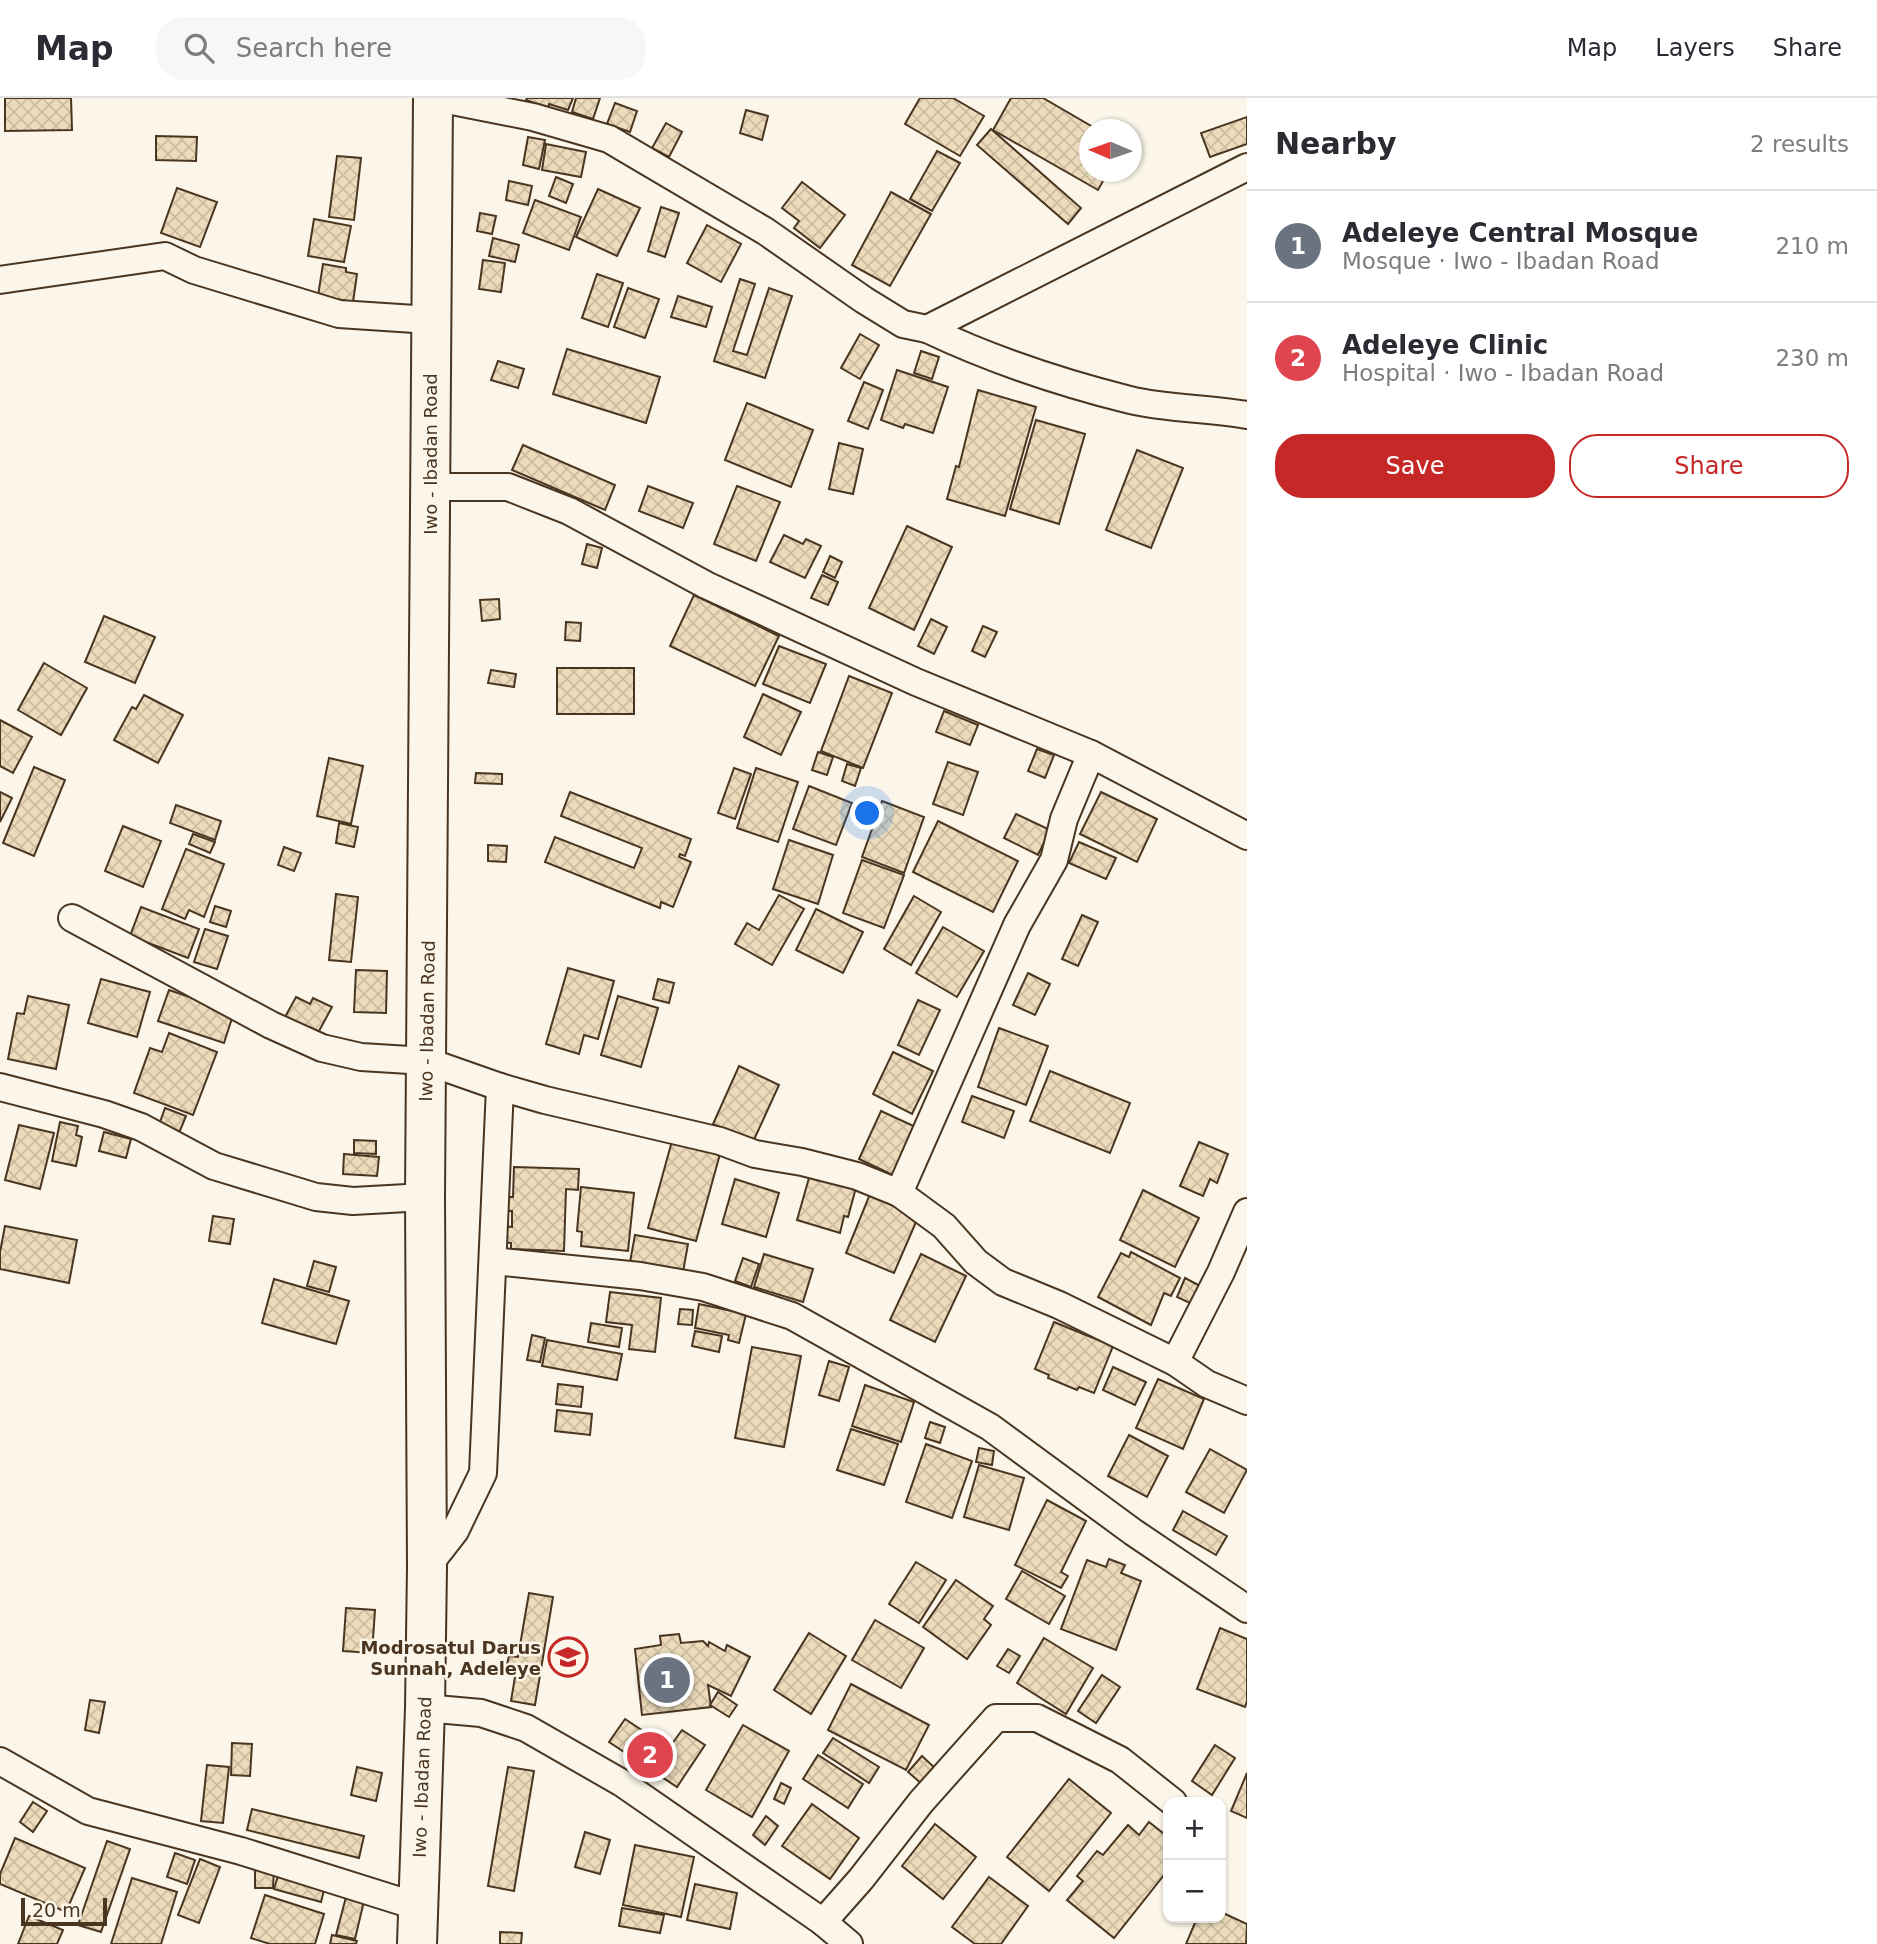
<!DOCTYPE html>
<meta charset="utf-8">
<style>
body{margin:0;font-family:"DejaVu Sans",sans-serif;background:#f7f7f7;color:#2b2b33}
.controls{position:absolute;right:21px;bottom:21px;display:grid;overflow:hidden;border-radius:14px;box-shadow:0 2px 5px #0004}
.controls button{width:63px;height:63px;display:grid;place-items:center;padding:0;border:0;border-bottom:2px solid #e1e1e2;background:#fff;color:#2b2b33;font:35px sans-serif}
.compass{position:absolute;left:1079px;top:21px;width:63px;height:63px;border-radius:50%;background:#fff;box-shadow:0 2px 5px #0004;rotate:272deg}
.scale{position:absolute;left:21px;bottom:18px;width:86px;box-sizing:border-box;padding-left:7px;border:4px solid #4a3520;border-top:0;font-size:19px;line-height:24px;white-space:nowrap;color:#4a3520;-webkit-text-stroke:5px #fbf6e9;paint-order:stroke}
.you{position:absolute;left:868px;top:716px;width:24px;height:24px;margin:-18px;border:5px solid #fff;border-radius:50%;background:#1a73e8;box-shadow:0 0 0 10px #1a73e833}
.badge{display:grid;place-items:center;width:46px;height:46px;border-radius:50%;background:#c62828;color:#fff;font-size:23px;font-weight:700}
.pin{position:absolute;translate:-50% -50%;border:4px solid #fff;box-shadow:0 2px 7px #0006}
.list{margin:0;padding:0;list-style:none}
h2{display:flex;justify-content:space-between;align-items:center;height:91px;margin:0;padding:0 28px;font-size:30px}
h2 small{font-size:23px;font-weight:400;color:#7c7c81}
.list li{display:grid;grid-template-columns:46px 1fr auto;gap:21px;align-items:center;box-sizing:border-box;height:112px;padding:0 28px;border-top:2px solid #e1e1e2}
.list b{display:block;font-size:26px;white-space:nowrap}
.list p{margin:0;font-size:23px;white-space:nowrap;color:#7c7c81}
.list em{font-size:23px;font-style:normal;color:#7c7c81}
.actions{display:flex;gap:14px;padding:21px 28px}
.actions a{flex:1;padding:16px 0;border:2px solid #c62828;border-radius:28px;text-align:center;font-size:24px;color:#c62828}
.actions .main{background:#c62828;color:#fff}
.icon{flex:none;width:38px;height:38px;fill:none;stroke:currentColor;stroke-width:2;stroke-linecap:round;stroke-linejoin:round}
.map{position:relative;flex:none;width:1247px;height:1846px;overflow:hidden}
header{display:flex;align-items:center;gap:42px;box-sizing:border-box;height:98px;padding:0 35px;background:#fff;border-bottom:2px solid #e1e1e2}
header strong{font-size:33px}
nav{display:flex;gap:38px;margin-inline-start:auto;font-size:24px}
.search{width:490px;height:63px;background:#f7f7f7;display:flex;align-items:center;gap:18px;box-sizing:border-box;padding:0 24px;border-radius:28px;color:#7c7c81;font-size:26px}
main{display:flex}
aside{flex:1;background:#fff}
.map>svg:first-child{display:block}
.building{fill:url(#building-cross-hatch);stroke:#4a3520;stroke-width:2}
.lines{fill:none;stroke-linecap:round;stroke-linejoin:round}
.street-casing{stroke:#4a3520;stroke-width:30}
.primary-casing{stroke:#4a3520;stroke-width:42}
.street{stroke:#fbf6e9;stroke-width:26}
.primary{stroke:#fbf6e9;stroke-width:38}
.labels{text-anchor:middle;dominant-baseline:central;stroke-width:5;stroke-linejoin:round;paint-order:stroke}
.street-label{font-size:18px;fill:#4a3520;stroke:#fbf6e9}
.poi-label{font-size:18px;font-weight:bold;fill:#4a3520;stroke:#fbf6e9;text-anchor:end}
</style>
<header>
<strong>Map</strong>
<div class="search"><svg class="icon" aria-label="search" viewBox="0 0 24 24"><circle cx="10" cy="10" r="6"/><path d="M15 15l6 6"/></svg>Search here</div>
<nav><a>Map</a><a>Layers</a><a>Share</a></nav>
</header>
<main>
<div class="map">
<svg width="1247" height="1846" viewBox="0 0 1247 1846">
<defs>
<pattern id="building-cross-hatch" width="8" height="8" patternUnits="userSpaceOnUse" patternTransform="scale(1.75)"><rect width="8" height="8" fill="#ecdcbc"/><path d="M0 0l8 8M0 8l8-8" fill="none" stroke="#ccbda1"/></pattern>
</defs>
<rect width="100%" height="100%" fill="#fbf6e9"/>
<!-- building -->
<g class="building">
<path d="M5,0H71L72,32L5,33Z"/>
<path d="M527,0H573L568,12L549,6L548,10L526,2Z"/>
<path d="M576,0H600L593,21L572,14Z"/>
<path d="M920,0H953L984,18L960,58L905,26Z"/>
<path d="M1011,0H1043L1098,32H1090V74H1108L1098,92L993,32Z"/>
<path d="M615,5L637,13L630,34L607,26Z"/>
<path d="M746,12L768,18L762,42L740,35Z"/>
<path d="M1247,19V46L1210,59L1201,35Z"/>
<path d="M666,25L682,34L669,59L652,50Z"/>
<path d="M991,31L1081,110L1068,126L977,47Z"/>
<path d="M156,38L197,39L196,63L156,62Z"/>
<path d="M528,39L545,42L539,71L523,67Z"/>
<path d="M546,46L586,54L581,79L542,72Z"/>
<path d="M937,53L960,65L932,113L910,101Z"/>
<path d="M337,58L361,60L354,122L329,119Z"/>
<path d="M556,79L573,86L566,105L549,98Z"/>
<path d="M509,83L532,88L528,107L506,102Z"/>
<path d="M802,84L845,117L820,150L794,130L799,123L782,110Z"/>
<path d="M177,90L217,104L200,149L161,135Z"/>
<path d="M598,91L640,110L617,158L576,139Z"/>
<path d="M891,94L931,116L890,188L852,167Z"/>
<path d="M535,102L581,119L569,152L523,135Z"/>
<path d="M661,109L679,115L665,159L648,153Z"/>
<path d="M480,115L496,118L492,136L477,133Z"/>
<path d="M314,121L351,128L344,164L308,158Z"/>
<path d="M707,127L741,146L721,184L687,165Z"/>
<path d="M493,140L519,147L515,164L489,158Z"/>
<path d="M483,162L505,165L501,194L479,191Z"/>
<path d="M323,166L346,170V174L357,176L353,204L318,198Z"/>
<path d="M597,176L623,185L608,229L582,220Z"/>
<path d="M740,181L755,186L733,253L747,257L769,190L792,198L765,280L714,263Z"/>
<path d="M628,190L659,201L645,240L614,229Z"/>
<path d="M678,198L712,209L706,229L671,219Z"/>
<path d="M860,236L879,247L860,281L841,270Z"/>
<path d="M567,251L660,279L646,325L553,296Z"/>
<path d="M921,253L939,259L932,281L914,275Z"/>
<path d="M498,263L524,271L518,290L491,282Z"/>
<path d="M897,272L948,289L933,335L905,326L903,330L881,322Z"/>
<path d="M864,284L883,292L868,331L848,323Z"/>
<path d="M978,292L1036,309L1005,418L947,401L956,368L959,369Z"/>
<path d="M747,305L813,332L791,389L725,362Z"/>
<path d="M1036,322L1085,336L1059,426L1010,411Z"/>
<path d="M839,345L863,351L853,396L829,391Z"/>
<path d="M523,347L615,387L605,412L512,372Z"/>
<path d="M1137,352L1183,370L1151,450L1106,432Z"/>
<path d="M648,388L693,405L683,430L639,413Z"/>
<path d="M737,388L780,404L756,463L714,446Z"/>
<path d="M907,428L952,449L914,532L869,510Z"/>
<path d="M784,437L803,446L806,441L821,448L805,480L770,464Z"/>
<path d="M587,446L602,450L597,470L582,466Z"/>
<path d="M830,458L842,464L835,480L823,474Z"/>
<path d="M822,477L838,484L828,507L811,500Z"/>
<path d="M694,497L779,538L755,588L670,548Z"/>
<path d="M499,501L500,521L482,523L480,502Z"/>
<path d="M104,518L155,539L135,585L85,564Z"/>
<path d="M931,521L947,529L934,556L918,548Z"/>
<path d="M566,524L581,525L580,543L565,542Z"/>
<path d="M983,528L997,534L985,559L972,553Z"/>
<path d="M779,548L826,566L810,605L763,586Z"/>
<path d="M44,565L87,590L61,637L18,612Z"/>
<rect x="557" y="570" width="77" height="46"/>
<path d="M491,572L516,576L514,589L488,585Z"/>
<path d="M849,578L892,595L863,670L821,653Z"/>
<path d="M763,596L801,614L781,657L744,639Z"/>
<path d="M144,597L183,617L158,665L114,642L132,609L136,611Z"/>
<path d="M944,613L978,627L970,647L936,634Z"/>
<path d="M0,622L32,639L13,675L0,668Z"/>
<path d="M1037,651L1054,657L1045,680L1028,673Z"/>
<path d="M818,654L833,659L827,677L812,672Z"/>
<path d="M329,660L363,668L351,726L317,718Z"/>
<path d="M948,664L978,674L963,717L933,706Z"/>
<path d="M847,666L861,670L855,688L842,683Z"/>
<path d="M34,669L65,682L34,758L3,745Z"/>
<path d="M734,670L751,676L735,721L718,715Z"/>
<path d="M756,670L798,684L778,744L737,730Z"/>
<path d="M476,675L502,676V686L475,685Z"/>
<path d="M809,688L852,705L836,747L793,731Z"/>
<path d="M0,694L12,700L0,724Z"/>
<path d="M570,694L691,741L685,758L680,756L679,759L691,764L673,809L661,804L660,810L545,764L555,739L634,770L642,750L561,718Z"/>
<path d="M1101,694L1157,721L1137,764L1080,736Z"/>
<path d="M882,703L924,719L904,775L862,759Z"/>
<path d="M176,707L221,723L215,742L170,725Z"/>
<path d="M1016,716L1050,732L1038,757L1004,740Z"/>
<path d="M938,723L1018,763L993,814L913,774Z"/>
<path d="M339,725L358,729L354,749L336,745Z"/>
<path d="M123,728L161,743L143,789L105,773Z"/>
<path d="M193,736L215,744L210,755L189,746Z"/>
<path d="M789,742L833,757L818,806L773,791Z"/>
<path d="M1079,744L1116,760L1106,781L1069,765Z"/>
<path d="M488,747L507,748L506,764L488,763Z"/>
<path d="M284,749L301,755L294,773L278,767Z"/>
<path d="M186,751L224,766L204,819L189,812L185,821L162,811Z"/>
<path d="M862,762L904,777L884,830L843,815Z"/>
<path d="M336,796L358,799L351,864L329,862Z"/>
<path d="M779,797L804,811L772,867L735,846L747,825L759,832Z"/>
<path d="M914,798L941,814L911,867L884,851Z"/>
<path d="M215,808L231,813L226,829L210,824Z"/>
<path d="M141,809L199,831L188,860L130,838Z"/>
<path d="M816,811L863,834L843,875L796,852Z"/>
<path d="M1082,817L1098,824L1078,868L1062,861Z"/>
<path d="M943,829L984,853L957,899L916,875Z"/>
<path d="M205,831L228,838L217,871L194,864Z"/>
<path d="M568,870L614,883L598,941L584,937L579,956L546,946Z"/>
<path d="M356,872L387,873L386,915L354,914Z"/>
<path d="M1028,875L1050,886L1035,917L1013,907Z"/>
<path d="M101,881L150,894L137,939L88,925Z"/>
<path d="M658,881L674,885L669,905L653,901Z"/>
<path d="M169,892L234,914L224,945L158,923Z"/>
<path d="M28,898L69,907L56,971L8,961L17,915L24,916Z"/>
<path d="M618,898L658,910L641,969L601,957Z"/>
<path d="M296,899L310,906L313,900L332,909L318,935L285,919Z"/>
<path d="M918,902L940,912L919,957L898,947Z"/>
<path d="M999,930L1048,948L1026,1007L978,989Z"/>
<path d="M169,935L217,954L193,1017L134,995L150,950L162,954Z"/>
<path d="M893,954L933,973L912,1016L873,996Z"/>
<path d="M739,968L779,987L753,1044L713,1026Z"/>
<path d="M1050,973L1130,1005L1110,1055L1030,1023Z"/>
<path d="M972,998L1014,1013L1004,1040L962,1024Z"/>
<path d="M165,1010L186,1018L179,1035L159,1027Z"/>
<path d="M881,1013L920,1031L897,1079L859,1061Z"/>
<path d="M60,1024L78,1028L76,1037L82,1039L76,1068L52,1063Z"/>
<path d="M19,1027L54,1035L40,1091L5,1082Z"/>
<path d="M104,1034L131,1041L126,1060L99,1053Z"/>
<path d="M354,1042L376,1043V1056L354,1055Z"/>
<path d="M672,1043L720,1056L696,1143L648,1130Z"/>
<path d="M1199,1044L1228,1056L1217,1085L1210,1081L1203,1098L1180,1088Z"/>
<path d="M344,1056L379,1059L377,1078L343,1076Z"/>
<path d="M514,1069L579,1071L578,1092L566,1091L564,1153L511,1151V1145L502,1144L503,1128L512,1129V1113H504V1099H513Z"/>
<path d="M811,1073L857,1086L848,1119L844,1118L840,1135L797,1122Z"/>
<path d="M735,1081L779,1095L766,1139L722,1126Z"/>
<path d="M581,1089L634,1095L628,1153L581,1148L582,1134L577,1133Z"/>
<path d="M1143,1092L1199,1120L1175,1169L1120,1142Z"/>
<path d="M870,1096L919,1117L894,1175L846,1155Z"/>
<path d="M213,1118L234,1121L230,1146L209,1143Z"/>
<path d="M5,1128L77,1142L69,1185L0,1171V1154Z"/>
<path d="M635,1137L688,1146L683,1174L630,1164Z"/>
<path d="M1131,1154L1180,1180L1171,1198L1164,1195L1151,1227L1098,1199L1121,1155L1129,1159Z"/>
<path d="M764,1156L813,1171L803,1204L754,1189Z"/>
<path d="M921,1156L966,1178L935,1244L890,1222Z"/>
<path d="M743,1160L759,1166L751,1189L735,1183Z"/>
<path d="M314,1163L336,1169L329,1194L307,1188Z"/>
<path d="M1185,1180L1202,1189L1194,1207L1177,1199Z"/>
<path d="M274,1181L349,1203L336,1246L262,1225Z"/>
<path d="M610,1194L661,1200L655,1254L629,1251L632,1227L606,1224Z"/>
<path d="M699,1206L746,1216L739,1245L728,1242L729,1237L695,1230Z"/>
<path d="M680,1211L693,1212L692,1227L678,1226Z"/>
<path d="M1054,1224L1113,1248L1094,1295L1079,1289L1077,1292L1048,1280L1049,1277L1035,1271Z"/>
<path d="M591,1225L622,1230L619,1249L588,1244Z"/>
<path d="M695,1233L722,1238L719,1254L692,1248Z"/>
<path d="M532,1237L545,1240L540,1264L527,1262Z"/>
<path d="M547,1242L622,1256L617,1282L542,1268Z"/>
<path d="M752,1249L801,1258L784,1349L735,1340Z"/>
<path d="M829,1263L849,1269L839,1303L819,1297Z"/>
<path d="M1113,1269L1146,1284L1135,1307L1103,1292Z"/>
<path d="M1158,1281L1204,1301L1183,1351L1136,1330Z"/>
<path d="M558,1286L583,1289L581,1309L556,1306Z"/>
<path d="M865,1287L914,1304L901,1344L852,1328Z"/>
<path d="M557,1312L592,1316L590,1337L555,1333Z"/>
<path d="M930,1324L945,1329L940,1345L925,1340Z"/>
<path d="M851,1331L898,1346L884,1387L837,1372Z"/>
<path d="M1129,1337L1168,1358L1147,1399L1108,1378Z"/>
<path d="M926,1346L972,1363L952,1420L906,1404Z"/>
<path d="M979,1350L994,1353L992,1367L976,1364Z"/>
<path d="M1210,1351L1247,1372L1224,1415L1186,1394Z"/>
<path d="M979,1367L1024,1380L1009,1432L964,1419Z"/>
<path d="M1047,1402L1086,1423L1061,1474L1068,1478L1061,1490L1015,1467Z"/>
<path d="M1183,1413L1227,1438L1216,1457L1173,1432Z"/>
<path d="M1109,1461L1125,1467L1121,1475L1141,1483L1116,1552L1061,1531L1087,1462L1106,1469Z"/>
<path d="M916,1464L946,1482L919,1525L889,1506Z"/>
<path d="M1022,1473L1065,1498L1049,1526L1006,1501Z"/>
<path d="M956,1482L993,1508L984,1521L991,1527L967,1561L923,1529Z"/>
<path d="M529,1495L553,1499L535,1607L511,1603L516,1573L506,1571L509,1558L518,1559Z"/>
<path d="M346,1510L375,1512L372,1555L343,1553Z"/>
<path d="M875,1522L924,1550L901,1590L852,1562Z"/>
<path d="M1220,1530L1247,1541V1603L1245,1609L1197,1591Z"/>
<path d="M809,1535L846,1558L811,1616L774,1592Z"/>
<path d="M679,1536L681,1545L703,1543L708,1548L709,1544L725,1553L727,1547L750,1559L731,1598L708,1587L711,1609L642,1617L635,1551L661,1547L660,1538Z"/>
<path d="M1044,1540L1093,1570L1066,1616L1017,1585Z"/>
<path d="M1008,1551L1020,1558L1009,1575L997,1568Z"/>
<path d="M1102,1577L1120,1589L1096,1625L1078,1613Z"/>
<path d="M851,1586L929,1627L906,1672L828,1632Z"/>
<path d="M718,1594L737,1607L729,1619L710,1607Z"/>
<path d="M90,1602L105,1604L99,1635L85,1632Z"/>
<path d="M625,1621L669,1650L682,1632L705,1647L677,1689L609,1644Z"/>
<path d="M743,1627L789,1653L752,1719L706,1692Z"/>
<path d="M833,1640L879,1669L869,1685L823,1655Z"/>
<path d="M232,1645L252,1646L250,1678L231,1677Z"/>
<path d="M1215,1647L1235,1660L1212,1697L1192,1683Z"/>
<path d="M818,1657L863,1686L848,1710L803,1681Z"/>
<path d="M922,1658L936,1671L922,1686L908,1674Z"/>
<path d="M207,1667L229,1669L223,1725L201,1723Z"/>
<path d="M357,1669L382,1675L376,1703L351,1697Z"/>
<path d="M508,1669L534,1673L514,1793L488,1788Z"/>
<path d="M1247,1675V1720L1231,1713Z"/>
<path d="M1069,1681L1111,1715L1049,1793L1007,1759Z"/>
<path d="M781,1685L791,1690L784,1706L774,1701Z"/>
<path d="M33,1704L47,1713L33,1734L20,1724Z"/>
<path d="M812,1706L859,1740L830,1781L782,1748Z"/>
<path d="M252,1711L364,1738L359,1760L247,1732Z"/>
<path d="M766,1718L778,1728L765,1747L753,1737Z"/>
<path d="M1149,1724L1168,1739V1755L1166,1758L1168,1760V1772L1114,1840L1067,1802L1083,1783L1077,1778L1097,1753L1103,1757L1128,1727L1139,1737Z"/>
<path d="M935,1726L976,1759L943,1801L902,1768Z"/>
<path d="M585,1734L610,1742L600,1776L575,1769Z"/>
<path d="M15,1740L85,1770L66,1814L0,1786V1776Z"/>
<path d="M107,1743L130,1751L101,1834L78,1827Z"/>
<path d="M635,1747L694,1759L681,1819L623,1807Z"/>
<path d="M175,1755L195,1762L187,1786L167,1779Z"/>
<path d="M200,1761L220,1769L199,1825L178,1817Z"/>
<path d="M274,1769L273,1790H255V1770Z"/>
<path d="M280,1771L326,1784L321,1804L274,1791Z"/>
<path d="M989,1779L1028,1808L1001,1846H975L952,1829Z"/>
<path d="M132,1780L177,1794L161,1846H111Z"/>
<path d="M695,1786L737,1795L730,1831L687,1822Z"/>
<path d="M265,1797L324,1816L315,1846H270L251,1840Z"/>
<path d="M346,1799L364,1803L355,1841L336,1837Z"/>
<path d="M622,1810L664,1817L660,1835L619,1828Z"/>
<path d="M1221,1814L1247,1826L1246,1846H1186L1197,1820H1221Z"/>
<path d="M29,1818L63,1832L57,1846H18Z"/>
<path d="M500,1834L522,1835L521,1846H500Z"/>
<path d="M332,1837L357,1843L356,1846H330Z"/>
</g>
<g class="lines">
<!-- street casing -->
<g class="street-casing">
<g id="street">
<path d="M437,0L533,19L609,41L765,133L864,202L903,226L927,231L1247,69"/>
<path d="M0,182L165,158L194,172L339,216L430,222"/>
<path d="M927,231C990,261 1062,285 1130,302C1167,311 1209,310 1247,317"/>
<path d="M430,389H508L569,413L706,487L916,584L1091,656L1247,738"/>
<path d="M72,820L271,927L322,950L361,959L426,963L500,989L545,1002L720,1043L755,1056L802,1064L857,1078L899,1095L944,1128L976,1164L1003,1184L1059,1207L1175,1264L1207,1286L1247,1303"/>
<path d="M0,989L104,1016L141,1029L214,1068L316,1099L353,1103L425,1099"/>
<path d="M899,1095L1017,827L1054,762L1064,721L1091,656"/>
<path d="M493,1163L640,1178L703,1189L792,1218L990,1329L1133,1434L1247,1511"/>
<path d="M1175,1264L1221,1174L1247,1114"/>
<path d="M427,1469L455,1433L483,1375L500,989"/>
<path d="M425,1610L481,1615L526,1630L622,1685L823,1824L849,1846"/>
<path d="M0,1663L88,1713L241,1753L416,1808"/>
<path d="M823,1824L861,1781L921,1704L996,1620H1037L1120,1662L1173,1704"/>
</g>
</g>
<!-- primary casing -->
<g class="primary-casing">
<path id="primary" d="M417,1846L425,1610L427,1469L425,1099L433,0"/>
</g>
<!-- street -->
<use href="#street" class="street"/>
<!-- primary -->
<use href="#primary" class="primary"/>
</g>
<!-- icons -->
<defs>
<g id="school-ring" transform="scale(2.0125)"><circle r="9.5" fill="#fbf6e9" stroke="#c62828" stroke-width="1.5"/><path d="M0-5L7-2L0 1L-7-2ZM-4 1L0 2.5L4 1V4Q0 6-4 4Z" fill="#c62828"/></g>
</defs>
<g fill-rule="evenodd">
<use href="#school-ring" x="568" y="1559"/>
</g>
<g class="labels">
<!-- street labels -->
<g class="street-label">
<text transform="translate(430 356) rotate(-90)">Iwo - Ibadan Road</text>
<text transform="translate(427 923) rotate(-89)">Iwo - Ibadan Road</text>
<text transform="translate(422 1679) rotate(-88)">Iwo - Ibadan Road</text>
</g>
<!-- poi labels -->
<g class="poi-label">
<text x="541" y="1549">Modrosatul Darus<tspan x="541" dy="21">Sunnah, Adeleye</tspan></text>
</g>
</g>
</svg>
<div class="controls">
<button>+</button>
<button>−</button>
</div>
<svg class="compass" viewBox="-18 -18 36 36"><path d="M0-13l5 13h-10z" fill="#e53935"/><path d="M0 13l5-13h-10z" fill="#7c7c81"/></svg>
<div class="scale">20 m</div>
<div class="you"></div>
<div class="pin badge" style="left:667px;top:1582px;background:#6b7280">1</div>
<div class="pin badge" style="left:650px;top:1657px;background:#e0444e">2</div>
</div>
<aside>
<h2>Nearby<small>2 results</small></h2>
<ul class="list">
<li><span class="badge" style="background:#6b7280">1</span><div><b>Adeleye Central Mosque</b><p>Mosque · Iwo - Ibadan Road</p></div><em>210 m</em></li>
<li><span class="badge" style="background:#e0444e">2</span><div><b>Adeleye Clinic</b><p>Hospital · Iwo - Ibadan Road</p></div><em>230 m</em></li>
</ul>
<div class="actions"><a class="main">Save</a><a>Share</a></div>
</aside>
</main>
